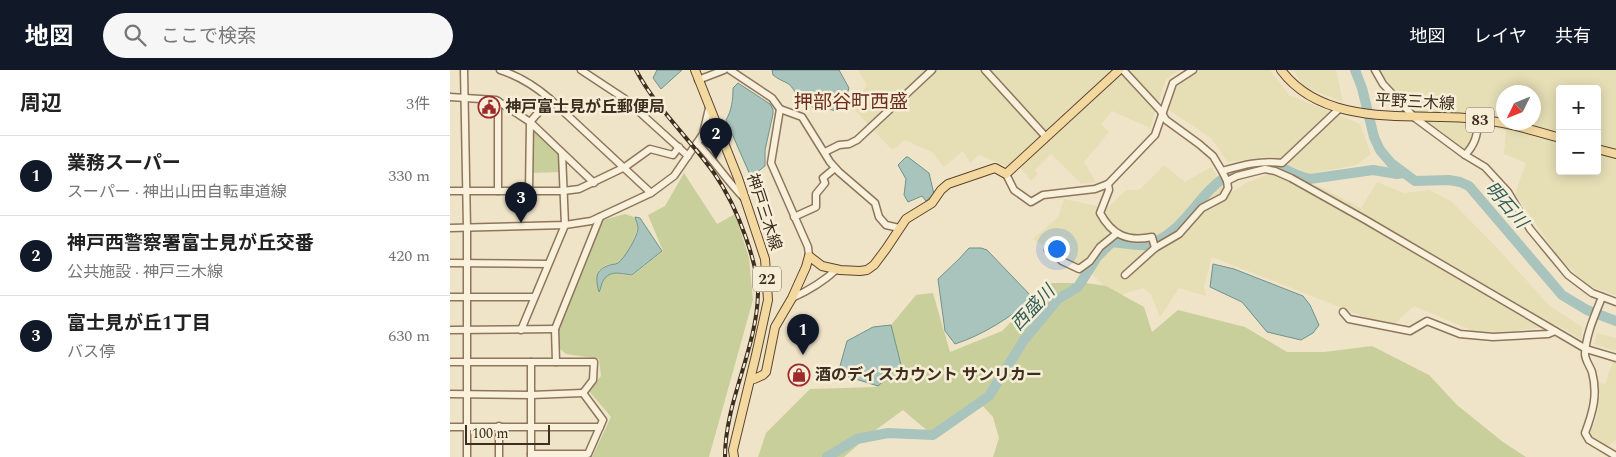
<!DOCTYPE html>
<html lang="ja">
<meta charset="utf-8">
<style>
body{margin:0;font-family:Spectral,"Noto Sans JP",serif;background:#f6f6f6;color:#222}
.controls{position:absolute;right:15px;top:15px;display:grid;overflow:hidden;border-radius:5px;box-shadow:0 2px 12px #0003}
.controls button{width:45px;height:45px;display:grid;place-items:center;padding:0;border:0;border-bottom:1px solid #e0e0e0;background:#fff;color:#222;font:25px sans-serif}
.compass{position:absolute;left:1046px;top:15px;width:45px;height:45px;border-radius:50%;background:#fff;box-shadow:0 2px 12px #0003;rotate:227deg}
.scale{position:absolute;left:15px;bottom:12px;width:85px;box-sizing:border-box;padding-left:5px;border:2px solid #3d2e20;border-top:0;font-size:14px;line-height:18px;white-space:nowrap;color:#3d2e20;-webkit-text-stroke:4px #f7eed8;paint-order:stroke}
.you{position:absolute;left:606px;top:178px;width:18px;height:18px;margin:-12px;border:4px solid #fff;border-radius:50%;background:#1a73e8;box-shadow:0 0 0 8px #1a73e833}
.badge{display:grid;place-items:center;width:32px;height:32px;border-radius:50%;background:#111827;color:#fff;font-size:16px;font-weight:700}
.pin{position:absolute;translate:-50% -41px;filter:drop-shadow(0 1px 2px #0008)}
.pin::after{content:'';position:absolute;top:26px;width:18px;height:15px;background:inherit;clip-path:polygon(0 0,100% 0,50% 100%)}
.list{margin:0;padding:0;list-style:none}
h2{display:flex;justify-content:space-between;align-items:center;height:65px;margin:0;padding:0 20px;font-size:21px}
h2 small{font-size:16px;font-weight:400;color:#767676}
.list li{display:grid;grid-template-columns:32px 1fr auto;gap:15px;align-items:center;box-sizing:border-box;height:80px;padding:0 20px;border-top:1px solid #e0e0e0}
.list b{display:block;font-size:19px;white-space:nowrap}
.list p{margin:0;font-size:16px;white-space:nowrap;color:#767676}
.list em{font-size:16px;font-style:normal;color:#767676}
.icon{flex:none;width:28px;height:28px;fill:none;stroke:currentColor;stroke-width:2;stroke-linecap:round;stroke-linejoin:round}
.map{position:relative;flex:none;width:1166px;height:387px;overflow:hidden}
header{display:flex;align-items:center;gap:30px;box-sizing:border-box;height:70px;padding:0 25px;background:#111827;color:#fff}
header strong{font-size:24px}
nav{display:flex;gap:28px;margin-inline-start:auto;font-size:18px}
.search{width:350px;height:45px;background:#f6f6f6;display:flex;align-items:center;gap:12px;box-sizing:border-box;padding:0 18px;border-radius:28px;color:#767676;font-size:19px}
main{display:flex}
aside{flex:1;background:#fff}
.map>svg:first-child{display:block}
.farmland{fill:#e6deb5;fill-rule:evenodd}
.green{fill:#c9cf9b}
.water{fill:#a9c4bc;stroke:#6f938a}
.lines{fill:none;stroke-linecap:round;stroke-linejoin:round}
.river{stroke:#a9c4bc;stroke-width:10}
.minor-casing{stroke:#8d765c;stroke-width:9}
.major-casing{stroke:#5b4430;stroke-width:10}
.minor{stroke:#faf1dc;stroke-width:6}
.major{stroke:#f3d9a0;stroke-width:8}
.rail-casing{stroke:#3d2e20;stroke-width:4}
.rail{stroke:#f7eed8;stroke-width:2;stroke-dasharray:5.5;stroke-linecap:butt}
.labels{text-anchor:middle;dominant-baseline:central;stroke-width:5;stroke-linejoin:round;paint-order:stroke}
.shield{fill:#f7eed8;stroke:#756857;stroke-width:1}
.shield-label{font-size:15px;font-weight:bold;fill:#3d2e20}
.street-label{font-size:16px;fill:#3d2e20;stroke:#f7eed8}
.poi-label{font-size:16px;font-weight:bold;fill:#3d2e20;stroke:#f7eed8;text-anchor:start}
.water-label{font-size:18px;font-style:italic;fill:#2f5d5a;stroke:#f7eed8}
.quarter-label{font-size:19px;fill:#6b2e1e;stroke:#f7eed8}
</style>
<header>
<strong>地図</strong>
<div class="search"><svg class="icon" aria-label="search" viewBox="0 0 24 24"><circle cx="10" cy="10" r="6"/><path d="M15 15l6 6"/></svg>ここで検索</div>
<nav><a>地図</a><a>レイヤ</a><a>共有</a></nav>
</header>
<main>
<aside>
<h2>周辺<small>3件</small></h2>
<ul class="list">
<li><span class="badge">1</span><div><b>業務スーパー</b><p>スーパー · 神出山田自転車道線</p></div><em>330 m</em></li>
<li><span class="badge">2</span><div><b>神戸西警察署富士見が丘交番</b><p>公共施設 · 神戸三木線</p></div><em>420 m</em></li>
<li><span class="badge">3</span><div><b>富士見が丘1丁目</b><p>バス停</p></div><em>630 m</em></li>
</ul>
</aside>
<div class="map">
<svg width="1166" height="387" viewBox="0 0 1166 387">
<rect width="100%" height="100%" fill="#f0e4c8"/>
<!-- farmland -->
<g class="farmland">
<path d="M408,0H730L716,9L700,58L662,41L651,54L659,62L634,92L646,112L631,114L601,84L585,100L588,104L581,111L564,90L558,97L529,85L520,93L513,81L494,97L482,82L455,70L442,80L402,37L417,15Z"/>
<path d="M750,0H820L839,25L910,54L921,84L906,95L859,104L821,86L778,92L761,68L719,40L726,18Z"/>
<path d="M844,0H886L893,32L852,16Z"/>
<path d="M930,0H1166V225L1139,216L1110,189L1065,124L1076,93L1054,84L1056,61L1024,53L1022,70L1016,80L966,43L931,3ZM1110,19H1147V101H1110ZM1054,22H1084V52H1054Z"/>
<path d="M714,95L735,112L761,97L779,124L798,112L822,103L873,118L911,138L927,112L954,123L979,120L1001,131L1049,180L1100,236L1132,257V270L1107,255L1033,265L964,236L941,257L762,187L754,217L756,226L729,218L710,247L701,224L693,218L665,227L640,202L583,169L608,147L614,129L647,136V148L676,120H689Z"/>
<path d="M1147,263L1166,268V281L1144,274Z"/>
<path d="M1164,289L1166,290V370L1158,376L1146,372L1138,363L1146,351L1150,325L1147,312L1155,314Z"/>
</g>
<!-- green -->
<g class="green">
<path d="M80,52L112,83V102L79,103Z"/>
<path d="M234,103L267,154L285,144L299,188L303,230L259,387H142L161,347L138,320L151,306L149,289L116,284L109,278V258L153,150L175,144L184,147C186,151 188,154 187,159C186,167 175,189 167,193C164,195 163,194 160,194C144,198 145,211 149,223C151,219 151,215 153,211C159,199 172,205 182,206L213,181L198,145L215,136Z"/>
<path d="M599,213H636L656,216L694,237L702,262L728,240L795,257L837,282H874L922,276L979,305L1007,335L1053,372L1076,387H543L549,368L543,347L532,335L480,363L453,340L423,362L394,387H308L316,363L360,319L426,317L451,296L441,255L466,225L483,223L500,282L552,261Z"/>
</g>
<!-- water -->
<g class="water">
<path d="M207,0H232L211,19L203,8Z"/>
<path d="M322,0H389L399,18L397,24L385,41L372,36L363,38L357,31L350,30C346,25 343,16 337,13C331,10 328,9 323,5Z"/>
<path d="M288,13L320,34L323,39V44L315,80V96L301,107L276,50C282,40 283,29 283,18Z"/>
<path d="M456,87H458L479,103L484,124L476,131L472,126L458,132L454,125L456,109L448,95Z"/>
<path d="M185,147L190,148L212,181L182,205C171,204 160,199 153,211C151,214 151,219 149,222C146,211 144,201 157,196C160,194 165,195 168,193C175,188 187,167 188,159C188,154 186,151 185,147Z"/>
<path d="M519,178H531L537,180L583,228C561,247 533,265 505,274L495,261L488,209L509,189Z"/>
<path d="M763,194L784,199L853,226L860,235L869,255L863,263L851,270L817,262L792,232L760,217Z"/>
<path d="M441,255L451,295L428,316L396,306L390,296L397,271L423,257Z"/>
</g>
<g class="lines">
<!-- river -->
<g class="river">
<path d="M905,0L912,18L924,67L930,80L941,93L965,111L999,110L1010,112L1019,116L1112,225L1137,240L1166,251"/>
<path d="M377,387L407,369L438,363L483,365L539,326L574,270L608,229L628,217L647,187L662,172C672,173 688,176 696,175C733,166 747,124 777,106C786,100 802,96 813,95C830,93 844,106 860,109L923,100L947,104L953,103"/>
</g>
<!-- minor casing -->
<g class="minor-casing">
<g id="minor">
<path d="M14,0L17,158V387"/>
<path d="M50,0C69,6 85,16 100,29L201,123"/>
<path d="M131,0L175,29L238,86"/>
<path d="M280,0L322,28L330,39L321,93L358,177L359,186"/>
<path d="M535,0L596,67"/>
<path d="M673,0L710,40L716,50L749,74L763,86L772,101L777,111L778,118L773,127L752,138L729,164L705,178L675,205"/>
<path d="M925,0L933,14L965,48L1015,85L1035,97L1058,122L1080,159L1118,205L1142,223L1166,232"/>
<path d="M248,10L274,0"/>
<path d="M0,27L46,30L80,52L144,113"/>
<path d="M48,31V121"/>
<path d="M330,39L352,47L380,92L389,102L425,133L429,147L436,155L449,158"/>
<path d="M247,73C264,90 277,111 294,128"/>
<path d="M375,82L389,75L399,74L407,70L482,0"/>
<path d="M1015,85C1026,74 1027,64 1029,50"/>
<path d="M772,101C793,95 811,90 832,93L890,38"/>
<path d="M556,104L564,120L581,132L593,125L645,119L658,114L705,65L723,13L743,0"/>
<path d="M777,111L787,106L815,99L825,101L841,108L914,149L1136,279L1166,288"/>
<path d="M658,114L659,120L650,143C662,165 677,172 702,167L705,178"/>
<path d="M0,121H113L129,119L175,97L200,79L223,85L229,77"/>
<path d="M79,121L80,52L100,29"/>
<path d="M344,147L366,137V124L375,113L373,108L385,98"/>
<path d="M0,158L115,155L141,151L201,123L224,106L253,64L259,38"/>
<path d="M598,180L606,185L612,191L629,199L640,191L650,177L666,164"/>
<path d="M0,193L98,194"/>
<path d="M0,227H84"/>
<path d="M1152,227C1145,245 1136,264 1135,284C1135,290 1140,296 1142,302C1148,324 1143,342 1135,363L1139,370L1166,386"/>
<path d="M342,228C360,220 373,212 387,199"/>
<path d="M893,242L899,249L960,261L977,251L1010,264L1043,267L1098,264L1105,261"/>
<path d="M0,260L105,259"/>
<path d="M71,260L115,155L112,83"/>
<path d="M0,292H144L143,310L133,323L153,350L138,384H81"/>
<path d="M81,292V387"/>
<path d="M106,292L105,259L150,147"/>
<path d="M0,324L81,325L133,323"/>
<path d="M0,357H150"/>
<path d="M49,387V356"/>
</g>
</g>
<!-- major casing -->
<g class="major-casing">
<g id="major">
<path d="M245,0L288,108L315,189L318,230L306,285L283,380L284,387"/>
<path d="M831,0C873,56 954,44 1016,48C1048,50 1079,59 1110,68"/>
<path d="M1147,79L1166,84"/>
<path d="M304,309L313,305L316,302L325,257L342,228L356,197L359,186L372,196L390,200L410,201L417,200L424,195L436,179L456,149L482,133L491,120L498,114L545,98L556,104L669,0"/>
</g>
</g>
<!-- minor -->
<use href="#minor" class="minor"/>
<!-- major -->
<use href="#major" class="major"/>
<!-- rail casing -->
<g class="rail-casing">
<path id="rail" d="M186,0C206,38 239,68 264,103C278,123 288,145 296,168C302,185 308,205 308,223C307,279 275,331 275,387"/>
</g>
<!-- rail -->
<use href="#rail" class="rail"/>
</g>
<!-- icons -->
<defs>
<g id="civic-ring" transform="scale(1.125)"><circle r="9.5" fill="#f7eed8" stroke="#9e2a2b" stroke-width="1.5"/><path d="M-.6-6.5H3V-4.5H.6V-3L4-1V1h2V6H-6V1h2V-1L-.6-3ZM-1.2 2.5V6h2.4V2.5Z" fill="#9e2a2b"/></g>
<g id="shop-ring" transform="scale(1.125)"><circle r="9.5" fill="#f7eed8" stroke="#9e2a2b" stroke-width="1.5"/><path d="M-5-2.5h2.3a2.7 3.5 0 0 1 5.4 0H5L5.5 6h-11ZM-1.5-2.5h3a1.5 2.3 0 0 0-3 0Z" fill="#9e2a2b"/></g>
</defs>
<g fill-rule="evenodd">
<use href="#civic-ring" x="39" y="37"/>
<use href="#shop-ring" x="349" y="305"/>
</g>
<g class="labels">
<!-- shield labels -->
<g class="shield">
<rect x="1016" y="37.5" width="28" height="25" rx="4"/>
<rect x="303" y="196.5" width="28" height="25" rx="4"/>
</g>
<g class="shield-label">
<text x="1030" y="50">83</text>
<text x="317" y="209">22</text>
</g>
<!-- street labels -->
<g class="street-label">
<text transform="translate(965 32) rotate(3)">平野三木線</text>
<text transform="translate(314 142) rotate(72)">神戸三木線</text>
</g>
<!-- poi labels -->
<g class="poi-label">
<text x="55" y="37">神戸富士見が丘郵便局</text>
<text x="365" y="305">酒のディスカウント サンリカー</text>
</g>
<!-- water labels -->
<g class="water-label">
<text transform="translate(1056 135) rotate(49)">明石川</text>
<text transform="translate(583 238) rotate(-47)">西盛川</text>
</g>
<!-- quarter labels -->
<g class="quarter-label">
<text x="401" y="32">押部谷町西盛</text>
</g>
</g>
</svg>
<div class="controls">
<button>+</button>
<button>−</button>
</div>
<svg class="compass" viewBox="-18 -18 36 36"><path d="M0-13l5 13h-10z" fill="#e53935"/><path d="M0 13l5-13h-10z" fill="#767676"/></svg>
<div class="scale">100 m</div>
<div class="you"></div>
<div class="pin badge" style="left:353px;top:285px">1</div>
<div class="pin badge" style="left:266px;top:89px">2</div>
<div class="pin badge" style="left:71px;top:153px">3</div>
</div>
</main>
